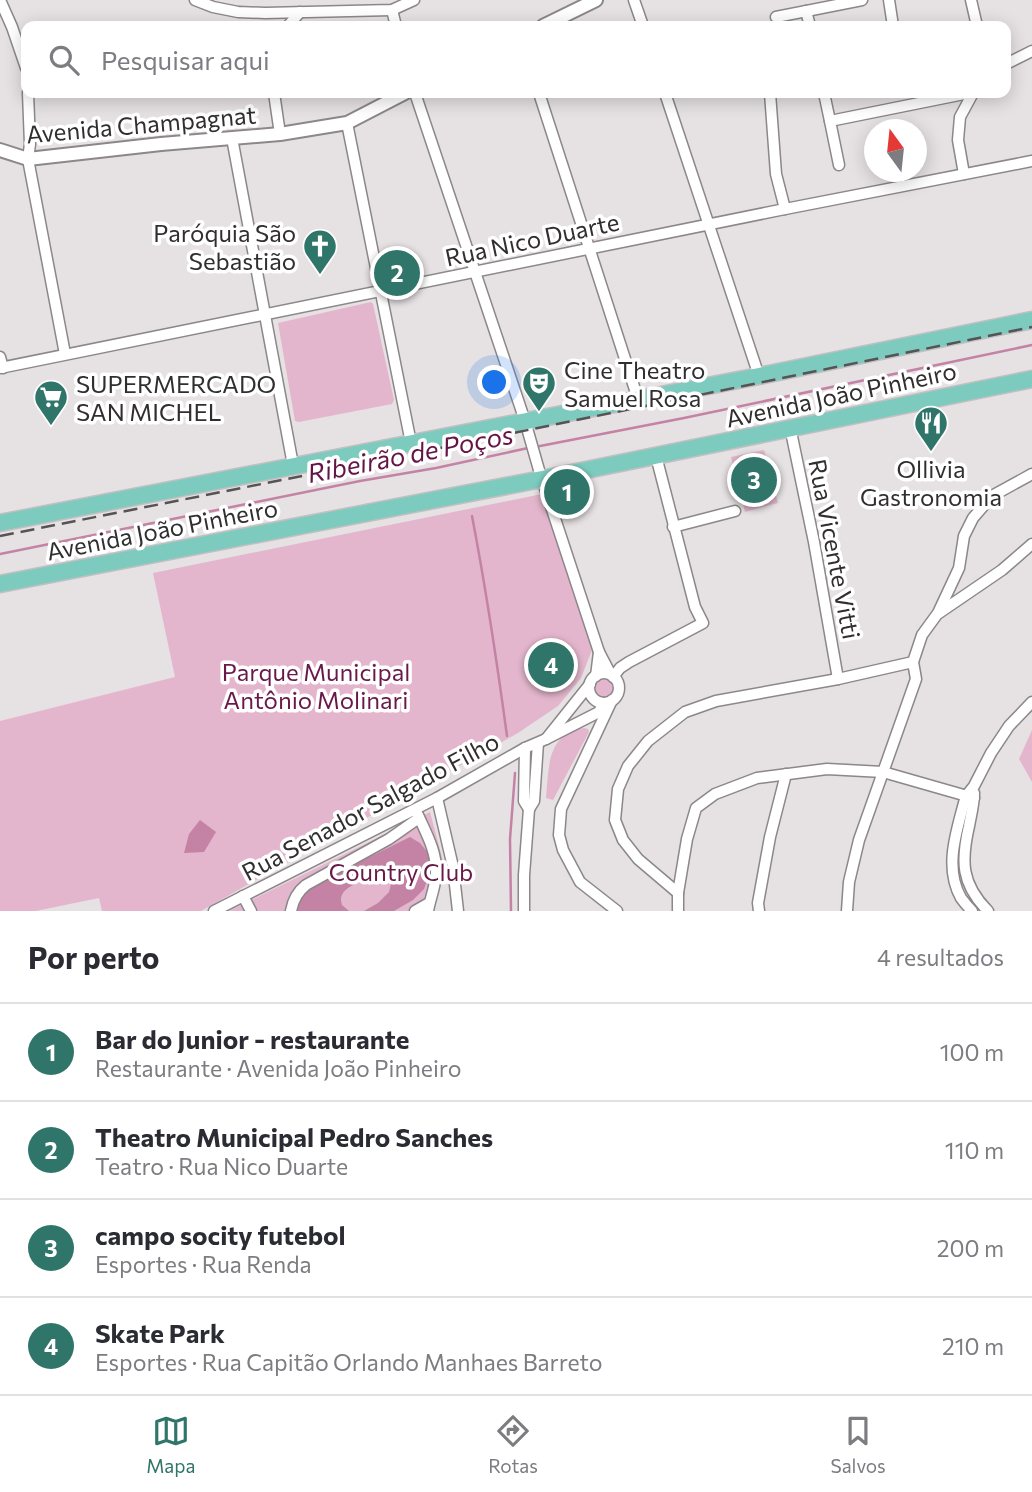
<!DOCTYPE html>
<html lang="pt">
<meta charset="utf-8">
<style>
body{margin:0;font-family:Commissioner,sans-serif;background:#f7f7f7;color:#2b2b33}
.compass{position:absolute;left:864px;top:119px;width:63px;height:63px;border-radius:50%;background:#fff;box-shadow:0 4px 18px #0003;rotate:345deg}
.you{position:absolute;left:495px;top:383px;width:24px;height:24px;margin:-18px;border:5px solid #fff;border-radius:50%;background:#1a73e8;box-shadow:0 0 0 10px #1a73e833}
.badge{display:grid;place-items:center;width:46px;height:46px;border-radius:50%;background:#307569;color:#fff;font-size:23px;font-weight:700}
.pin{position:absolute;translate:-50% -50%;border:4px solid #fff;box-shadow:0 2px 7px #0006}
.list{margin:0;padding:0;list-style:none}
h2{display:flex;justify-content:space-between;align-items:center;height:91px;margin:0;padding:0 28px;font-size:30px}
h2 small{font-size:23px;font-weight:400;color:#7c7c81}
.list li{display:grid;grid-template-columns:46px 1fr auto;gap:21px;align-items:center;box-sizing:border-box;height:98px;padding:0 28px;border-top:2px solid #e1e1e2}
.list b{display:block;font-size:26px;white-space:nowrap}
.list p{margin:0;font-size:23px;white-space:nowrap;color:#7c7c81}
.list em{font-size:23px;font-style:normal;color:#7c7c81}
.icon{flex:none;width:38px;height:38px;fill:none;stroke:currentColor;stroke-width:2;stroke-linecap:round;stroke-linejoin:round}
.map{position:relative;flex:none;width:1032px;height:911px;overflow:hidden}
.search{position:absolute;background:#fff;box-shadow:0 4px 18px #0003;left:21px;right:21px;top:21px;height:77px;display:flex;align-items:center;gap:18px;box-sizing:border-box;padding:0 24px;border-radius:14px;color:#7c7c81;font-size:26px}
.sheet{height:483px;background:#fff}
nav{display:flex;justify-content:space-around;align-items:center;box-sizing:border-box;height:98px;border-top:2px solid #e1e1e2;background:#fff;font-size:19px;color:#7c7c81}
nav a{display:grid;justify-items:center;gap:4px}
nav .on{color:#307569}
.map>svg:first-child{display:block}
.green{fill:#e4b6cd}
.water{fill:#c482a4}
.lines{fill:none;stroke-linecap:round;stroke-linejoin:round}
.stream{stroke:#c482a4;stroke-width:2.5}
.minor-casing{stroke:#8c8789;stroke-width:13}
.tertiary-casing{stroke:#8c8789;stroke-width:16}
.primary-casing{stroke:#c1c0c1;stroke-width:19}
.minor{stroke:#fff;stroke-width:10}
.tertiary{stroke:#fff;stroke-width:12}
.primary{stroke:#7dcbbf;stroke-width:16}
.rail{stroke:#555354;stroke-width:2.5;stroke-dasharray:14 7;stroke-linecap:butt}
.labels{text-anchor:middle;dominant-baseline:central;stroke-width:7;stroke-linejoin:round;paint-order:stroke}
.street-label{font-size:24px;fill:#302e2f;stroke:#fff}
.poi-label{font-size:24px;fill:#302e2f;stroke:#fff;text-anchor:start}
.park-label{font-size:24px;fill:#681949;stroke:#fff}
.water-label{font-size:26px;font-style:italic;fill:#641546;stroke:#fff}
</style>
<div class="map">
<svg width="1032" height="911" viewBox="0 0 1032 911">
<rect width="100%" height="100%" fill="#e6e1e3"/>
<!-- green -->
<g class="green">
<path d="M371,302L373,304L394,400L392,404L299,422L295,421L278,323Z"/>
<path d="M764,450L778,503L745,512L731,457Z"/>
<path d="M542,494L592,650L581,678L558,706L518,733L201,911H102L99,898L36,911H0V721L175,677L153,573Z"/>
<circle cx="603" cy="688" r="10"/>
<path d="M584,728L588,729L589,732L553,800L546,798C549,768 546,734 584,728Z"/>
<path d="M1032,730V782L1019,759Z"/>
<path d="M430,812L443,861L432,911H229Z"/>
</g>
<!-- water -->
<g class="water">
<path d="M200,820L216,832L204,852L184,853L189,834Z"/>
<path d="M410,837L420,843L433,859L429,875L424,889L413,900L394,911H364L378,903L389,892L392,880C391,879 382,875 381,875C372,875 347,886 343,893C340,898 341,900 342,905L349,911H296L303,890Z"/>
</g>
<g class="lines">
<!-- stream -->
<g class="stream">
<path d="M535,447L684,418L1032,345"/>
<path d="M472,516C486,589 497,662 507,736"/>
<path d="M0,554L360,481L436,468L528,448"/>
<path d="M511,911L510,839L515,773"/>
</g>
<!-- minor casing -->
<g class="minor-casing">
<g id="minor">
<path d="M0,0L12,27L26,68"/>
<path d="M195,0L213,7L238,12L265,13L392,10L414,0"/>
<path d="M634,0L643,26"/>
<path d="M889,0L893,26"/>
<path d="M971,0L977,26"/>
<path d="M392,10L396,26"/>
<path d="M806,11L810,26"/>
<path d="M776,17L862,0"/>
<path d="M288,26L300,12"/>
<path d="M1006,64L1032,51"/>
<path d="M28,93L30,144L28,159L65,354"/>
<path d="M274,93L280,134"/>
<path d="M415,93L525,421L539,470L599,652"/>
<path d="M539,93L638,399"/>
<path d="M665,93L759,376"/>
<path d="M770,93L776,174L785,209"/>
<path d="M824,93L830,121"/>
<path d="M347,123L411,443"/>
<path d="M232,138L293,465"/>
<path d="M839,165L830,121L969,93"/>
<path d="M964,174L958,140L960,117L973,93"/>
<path d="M0,357L3,368"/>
<path d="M0,368L785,209L1032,161"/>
<path d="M790,427L814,542L838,679"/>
<path d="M673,527L735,511"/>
<path d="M939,613L1002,570L1032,544"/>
<circle cx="604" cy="688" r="15"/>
<path d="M596,676L599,652L611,675"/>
<path d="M613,677L620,668L629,662L703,623L695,607L656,456"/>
<path d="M590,684L546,739L599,712L604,703"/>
<path d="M612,700L561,809L559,835L563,850L580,882L617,911"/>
<path d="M525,748L524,801L529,809L534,801L538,743"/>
<path d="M974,793C974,804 971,815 969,826C961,861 961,884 988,911"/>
<path d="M437,798L453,867L458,911"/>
<path d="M418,815C426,833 437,852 436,873C436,885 430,899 428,911"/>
<path d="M678,893L638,859L623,840L615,820L618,789L628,766L648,741L685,712L716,701L838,679L913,662"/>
<path d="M243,896L251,911"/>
<path d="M214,911L437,798L525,748L546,739"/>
<path d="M291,911C293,900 297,892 306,885L389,839L419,818"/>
<path d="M415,911L429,903"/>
<path d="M524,911V875L529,809"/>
<path d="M678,911V893L687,839L696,808L715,794L757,778L827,769L883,772L974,798"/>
<path d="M759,911L758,903L770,837L786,774"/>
<path d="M847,911L849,882L859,840L916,679L913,662L922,635L938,613L959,568L964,536L973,518L992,496L1032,474"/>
<path d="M972,911C968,907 964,902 961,898C944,868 956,833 964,803L966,796L974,786L991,753L1009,726L1032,702"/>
</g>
</g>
<!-- tertiary casing -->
<g class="tertiary-casing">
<g id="tertiary">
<path d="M543,26L596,0"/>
<path d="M0,150L28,159L161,144L280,134L347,123L405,93"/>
</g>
</g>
<!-- primary casing -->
<g class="primary-casing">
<g id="primary">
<path d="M0,523L759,376L1032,320"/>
<path d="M0,584L542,479L1032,379"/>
</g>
</g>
<!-- minor -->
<use href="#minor" class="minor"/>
<!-- tertiary -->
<use href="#tertiary" class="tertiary"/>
<!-- primary -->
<use href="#primary" class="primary"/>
<!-- rail -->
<path class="rail" d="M0,536L342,468L1032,327"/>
</g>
<!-- icons -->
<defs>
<g id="church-pin" transform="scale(1.75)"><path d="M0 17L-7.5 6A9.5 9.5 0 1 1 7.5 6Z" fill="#307569" stroke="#fff"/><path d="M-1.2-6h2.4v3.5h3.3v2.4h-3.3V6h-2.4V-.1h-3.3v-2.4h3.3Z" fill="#fff"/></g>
<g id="theatre-pin" transform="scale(1.75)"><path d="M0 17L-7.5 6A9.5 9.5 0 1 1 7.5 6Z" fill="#307569" stroke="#fff"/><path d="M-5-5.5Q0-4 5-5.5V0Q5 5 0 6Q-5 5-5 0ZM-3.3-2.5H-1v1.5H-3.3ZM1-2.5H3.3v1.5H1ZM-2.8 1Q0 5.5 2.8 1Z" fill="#fff"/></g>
<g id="supermarket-pin" transform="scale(1.75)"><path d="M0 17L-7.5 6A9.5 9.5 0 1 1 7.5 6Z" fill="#307569" stroke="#fff"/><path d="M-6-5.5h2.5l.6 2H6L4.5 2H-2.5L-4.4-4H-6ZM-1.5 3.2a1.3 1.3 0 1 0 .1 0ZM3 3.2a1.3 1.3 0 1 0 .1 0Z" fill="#fff"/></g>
<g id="restaurant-pin" transform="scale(1.75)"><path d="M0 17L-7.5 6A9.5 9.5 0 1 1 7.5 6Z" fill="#307569" stroke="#fff"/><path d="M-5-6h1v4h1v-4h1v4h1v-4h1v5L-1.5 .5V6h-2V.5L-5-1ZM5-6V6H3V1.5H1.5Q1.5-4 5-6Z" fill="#fff"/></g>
</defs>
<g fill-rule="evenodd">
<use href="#church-pin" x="320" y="246"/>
<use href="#theatre-pin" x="539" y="383"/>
<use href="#supermarket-pin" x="51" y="397"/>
<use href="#restaurant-pin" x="931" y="423"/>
</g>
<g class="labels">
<!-- street labels -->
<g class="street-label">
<text transform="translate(141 124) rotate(-5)">Avenida Champagnat</text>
<text transform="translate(532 239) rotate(-12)">Rua Nico Duarte</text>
<text transform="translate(841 394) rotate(-12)">Avenida João Pinheiro</text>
<text transform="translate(162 529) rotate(-11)">Avenida João Pinheiro</text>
<text transform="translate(835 549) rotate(79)">Rua Vicente Vitti</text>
<text transform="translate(370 806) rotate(-28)">Rua Senador Salgado Filho</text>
</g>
<!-- poi labels -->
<g class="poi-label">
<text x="296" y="232" text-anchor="end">Paróquia São<tspan x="296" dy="28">Sebastião</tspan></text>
<text x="564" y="369">Cine Theatro<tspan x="564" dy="28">Samuel Rosa</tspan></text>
<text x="76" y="383">SUPERMERCADO<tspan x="76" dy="28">SAN MICHEL</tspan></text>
<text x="931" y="468" text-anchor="middle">Ollivia<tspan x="931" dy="28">Gastronomia</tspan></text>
</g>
<!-- park labels -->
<g class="park-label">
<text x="316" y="671">Parque Municipal<tspan x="316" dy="28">Antônio Molinari</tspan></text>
<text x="401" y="871">Country Club</text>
</g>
<!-- water labels -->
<g class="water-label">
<text transform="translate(410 453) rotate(-11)">Ribeirão de Poços</text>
</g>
</g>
</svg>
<svg class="compass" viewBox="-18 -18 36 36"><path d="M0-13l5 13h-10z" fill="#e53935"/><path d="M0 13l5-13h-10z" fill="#7c7c81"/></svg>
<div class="you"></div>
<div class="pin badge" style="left:567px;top:492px">1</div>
<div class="pin badge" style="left:397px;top:273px">2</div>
<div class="pin badge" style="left:754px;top:480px">3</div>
<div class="pin badge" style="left:551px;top:665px">4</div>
<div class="search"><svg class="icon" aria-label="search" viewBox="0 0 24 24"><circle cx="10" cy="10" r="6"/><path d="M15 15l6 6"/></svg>Pesquisar aqui</div>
</div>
<section class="sheet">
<h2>Por perto<small>4 resultados</small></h2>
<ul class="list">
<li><span class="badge">1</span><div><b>Bar do Junior - restaurante</b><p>Restaurante · Avenida João Pinheiro</p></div><em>100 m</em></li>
<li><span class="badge">2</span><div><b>Theatro Municipal Pedro Sanches</b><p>Teatro · Rua Nico Duarte</p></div><em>110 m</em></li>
<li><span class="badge">3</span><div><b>campo socity futebol</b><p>Esportes · Rua Renda</p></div><em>200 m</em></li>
<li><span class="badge">4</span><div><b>Skate Park</b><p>Esportes · Rua Capitão Orlando Manhaes Barreto</p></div><em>210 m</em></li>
</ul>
</section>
<nav>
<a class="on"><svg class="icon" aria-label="map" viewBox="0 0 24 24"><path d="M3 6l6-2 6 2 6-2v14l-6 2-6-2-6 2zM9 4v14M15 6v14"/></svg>Mapa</a>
<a><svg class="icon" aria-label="directions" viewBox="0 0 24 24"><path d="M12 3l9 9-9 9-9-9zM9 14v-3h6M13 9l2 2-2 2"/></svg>Rotas</a>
<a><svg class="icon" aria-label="saved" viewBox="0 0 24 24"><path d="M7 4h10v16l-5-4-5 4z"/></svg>Salvos</a>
</nav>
